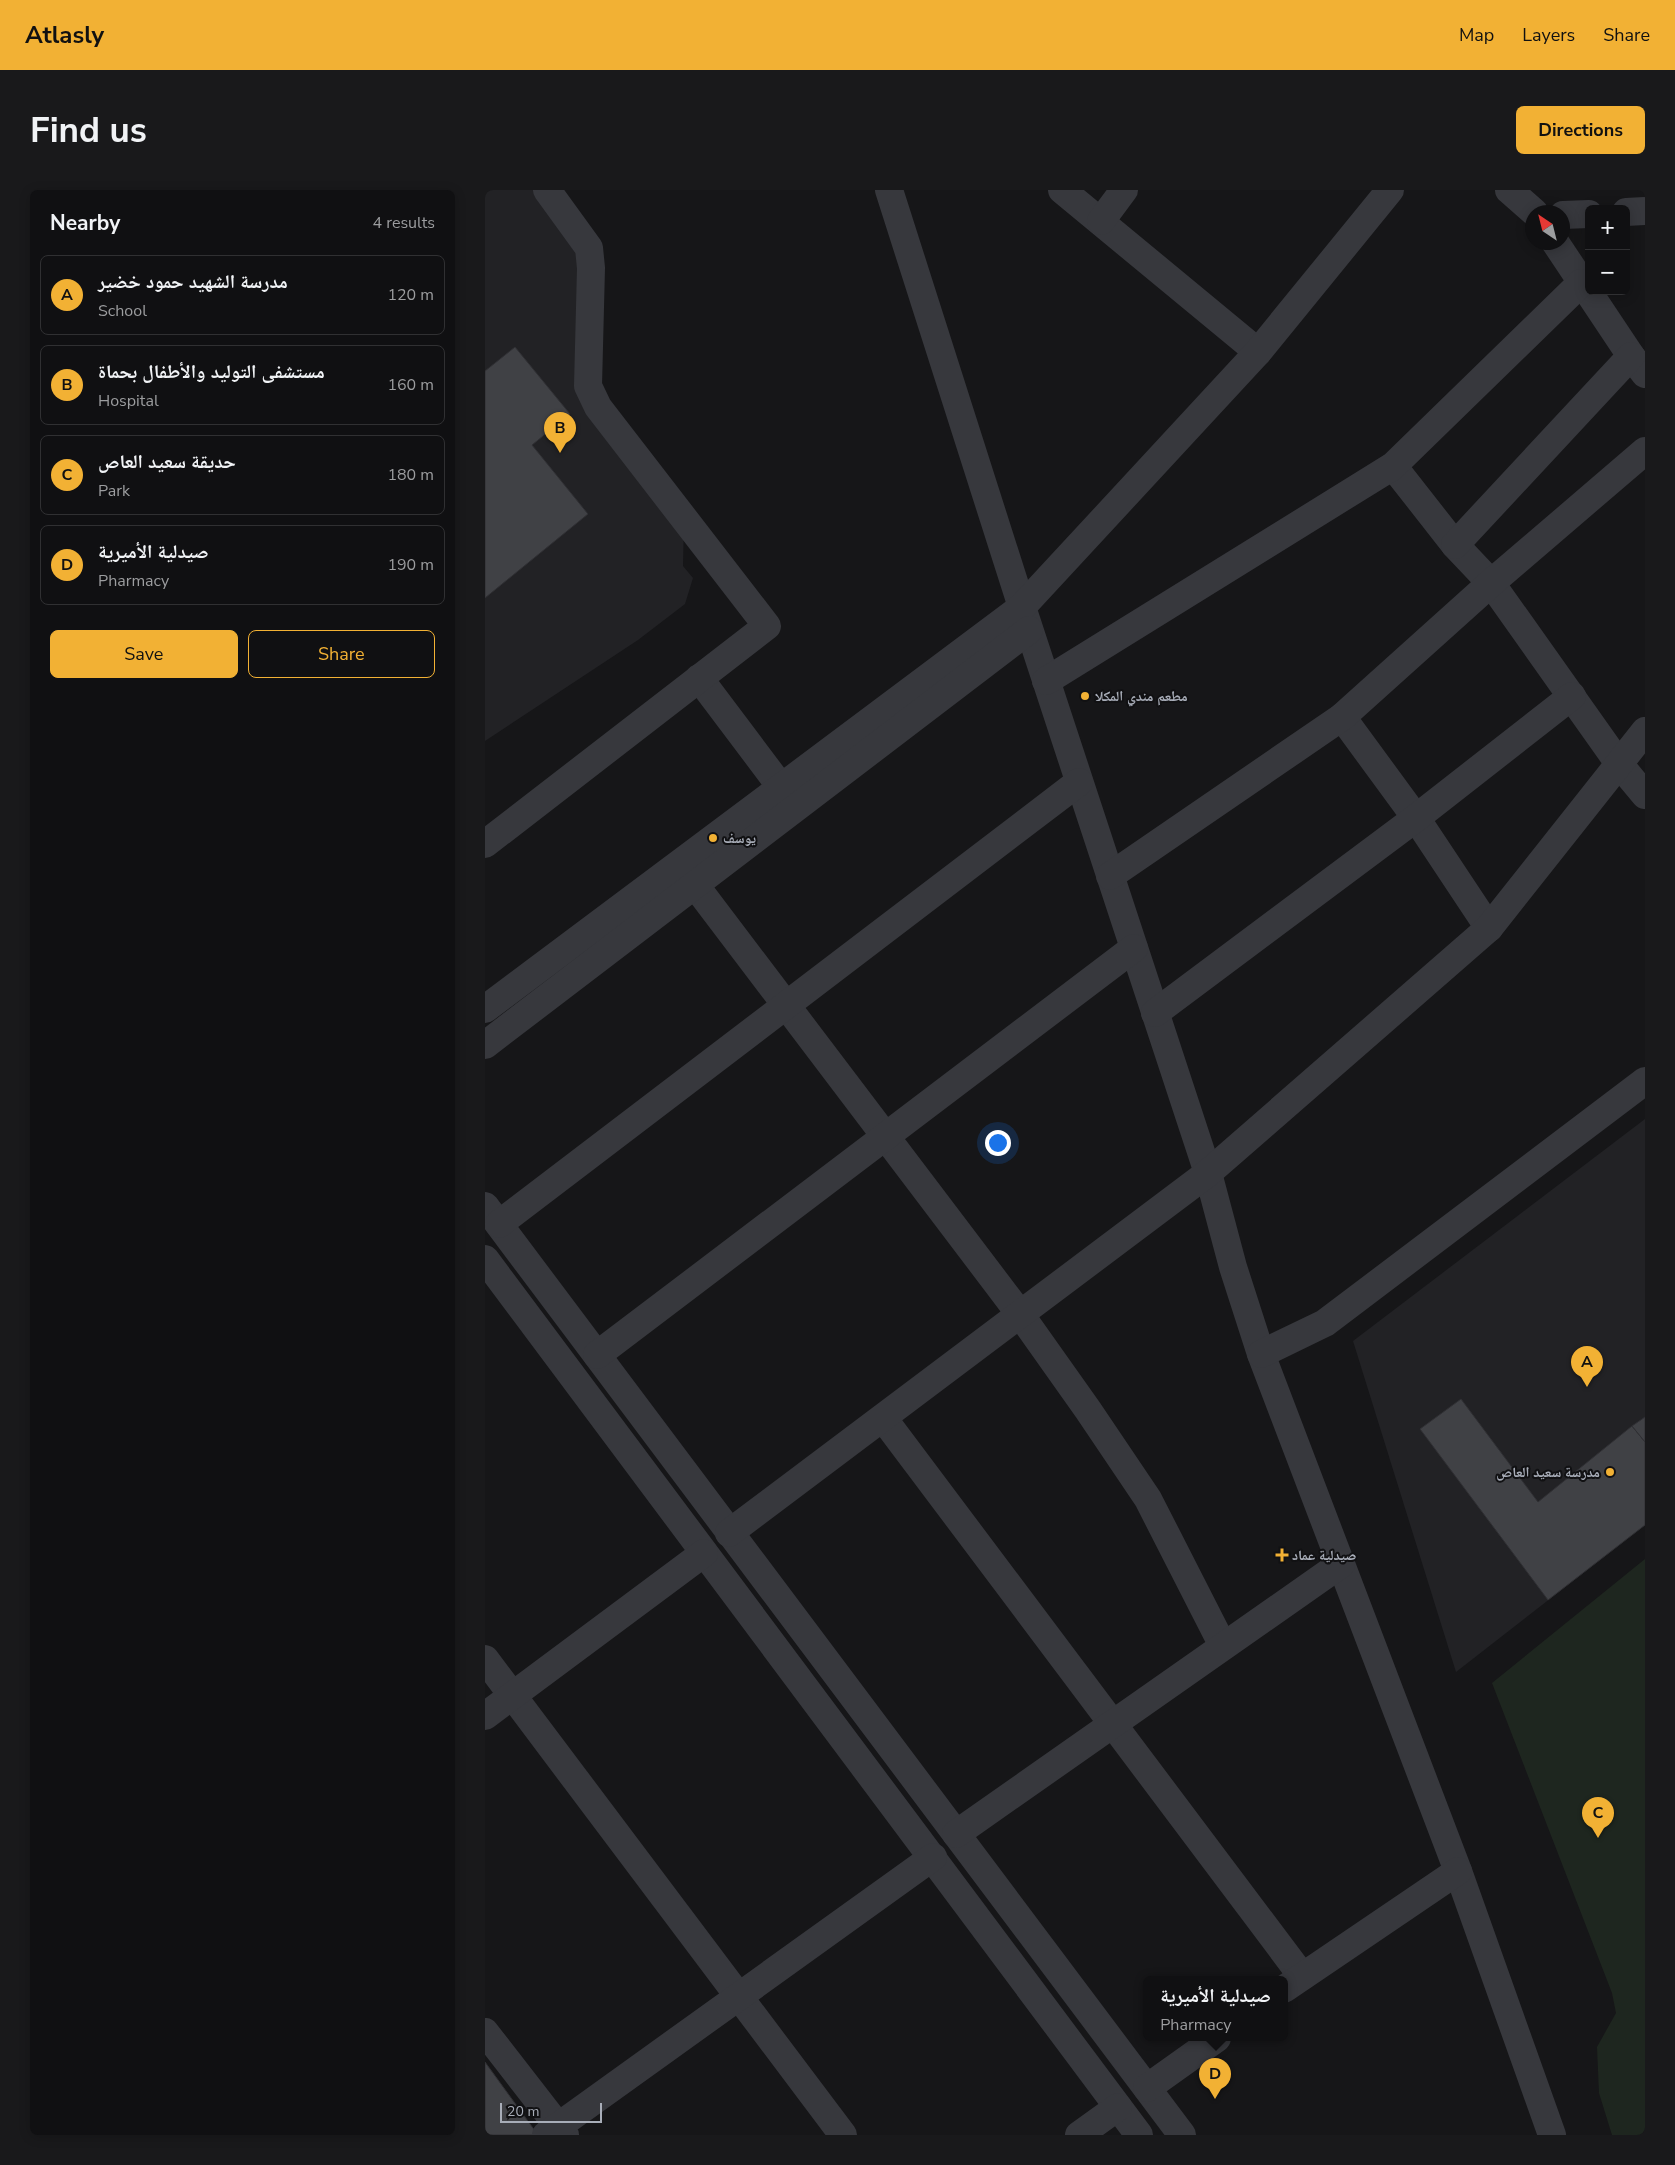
<!DOCTYPE html>
<meta charset="utf-8">
<style>
body{margin:0;font-family:"Nunito Sans","Noto Naskh Arabic",sans-serif;background:#19191b;color:#f1f3f6}
.controls{position:absolute;right:15px;top:15px;display:grid;overflow:hidden;border-radius:8px;box-shadow:0 2px 12px #0003}
.controls button{width:45px;height:45px;display:grid;place-items:center;padding:0;border:0;border-bottom:1px solid #303032;background:#101012;color:#f1f3f6;font:25px sans-serif}
.compass{position:absolute;left:1040px;top:15px;width:45px;height:45px;border-radius:50%;background:#101012;box-shadow:0 2px 12px #0003;rotate:325deg}
.scale{position:absolute;left:15px;bottom:12px;width:102px;box-sizing:border-box;padding-left:5px;border:2px solid #a8adb8;border-top:0;font-size:14px;line-height:18px;white-space:nowrap;color:#a8adb8;-webkit-text-stroke:4px #111113;paint-order:stroke}
.you{position:absolute;left:512px;top:952px;width:18px;height:18px;margin:-12px;border:4px solid #fff;border-radius:50%;background:#1a73e8;box-shadow:0 0 0 8px #1a73e833}
.badge{display:grid;place-items:center;width:32px;height:32px;border-radius:50%;background:#f2b134;color:#111;font-size:16px;font-weight:700}
.pin{position:absolute;translate:-50% -41px;filter:drop-shadow(0 1px 2px #0008)}
.pin::after{content:'';position:absolute;top:26px;width:18px;height:15px;background:inherit;clip-path:polygon(0 0,100% 0,50% 100%)}
.popup{position:absolute;left:658px;top:1786px;width:145px;height:65px;box-sizing:border-box;display:grid;place-content:center;border-radius:8px;background:#101012;filter:drop-shadow(0 1px 4px #0005);font-size:16px;white-space:nowrap;color:#9c9d9f}
.popup b{font-size:19px;color:#f1f3f6}
.popup::after{content:'';position:absolute;left:50%;top:100%;margin-left:-10px;border:10px solid transparent;border-top-color:#101012}
.list{margin:0;padding:0;list-style:none}
h2{display:flex;justify-content:space-between;align-items:center;height:65px;margin:0;padding:0 20px;font-size:21px}
h2 small{font-size:16px;font-weight:400;color:#9c9d9f}
.list li{display:grid;grid-template-columns:32px 1fr auto;gap:15px;align-items:center;box-sizing:border-box;height:80px;margin:0 10px 10px;padding:0 10px;border:1px solid #303032;border-radius:8px}
.list b{display:block;font-size:19px;white-space:nowrap}
.list p{margin:0;font-size:16px;white-space:nowrap;color:#9c9d9f}
.list em{font-size:16px;font-style:normal;color:#9c9d9f}
.actions{display:flex;gap:10px;padding:15px 20px}
.actions a{flex:1;padding:11px 0;border:1px solid #f2b134;border-radius:8px;text-align:center;font-size:18px;color:#f2b134}
.actions .main{background:#f2b134;color:#111}
.map{position:relative;flex:none;width:1160px;height:1945px;overflow:hidden;border-radius:8px}
header{display:flex;align-items:center;gap:30px;box-sizing:border-box;height:70px;padding:0 25px;background:#f2b134;color:#111}
header strong{font-size:24px}
nav{display:flex;gap:28px;margin-inline-start:auto;font-size:18px}
.intro{display:flex;align-items:center;justify-content:space-between;box-sizing:border-box;height:120px;padding:0 30px}
h1{margin:0;font-size:35px}
.button{padding:12px 22px;border-radius:8px;background:#f2b134;color:#111;font-size:18px;font-weight:700}
main{display:flex;gap:30px;padding:0 30px}
aside{flex:1;background:#101012;border-radius:8px;box-shadow:0 2px 12px #0003}
.map>svg:first-child{display:block}
.built{fill:#222225}
.green{fill:#1e261f}
.building{fill:#404145;stroke:#303034}
.lines{fill:none;stroke-linecap:round;stroke-linejoin:round}
.street{stroke:#37383d;stroke-width:28}
.poi-dot{fill:#f2b134;stroke:#111113;stroke-width:2}
.labels{text-anchor:middle;dominant-baseline:central;stroke-width:4;stroke-linejoin:round;paint-order:stroke}
.poi-label{font-size:14px;font-weight:bold;fill:#a8adb8;stroke:#111113;text-anchor:start}
</style>
<header>
<strong>Atlasly</strong>
<nav><a>Map</a><a>Layers</a><a>Share</a></nav>
</header>
<div class="intro"><h1>Find us</h1><a class="button">Directions</a></div>
<main>
<aside>
<h2>Nearby<small>4 results</small></h2>
<ul class="list">
<li><span class="badge">A</span><div><b>مدرسة الشهيد حمود خضير</b><p>School</p></div><em>120 m</em></li>
<li><span class="badge">B</span><div><b>مستشفى التوليد والأطفال بحماة</b><p>Hospital</p></div><em>160 m</em></li>
<li><span class="badge">C</span><div><b>حديقة سعيد العاص</b><p>Park</p></div><em>180 m</em></li>
<li><span class="badge">D</span><div><b>صيدلية الأميرية</b><p>Pharmacy</p></div><em>190 m</em></li>
</ul>
<div class="actions"><a class="main">Save</a><a>Share</a></div>
</aside>
<div class="map">
<svg width="1160" height="1945" viewBox="0 0 1160 1945">
<rect width="100%" height="100%" fill="#161618"/>
<!-- built -->
<g class="built">
<path d="M0,0H61L104,63L103,196L199,329L198,376L208,388L200,414L153,450L0,551Z"/>
<path d="M1160,929V1335L971,1482L868,1151Z"/>
</g>
<!-- green -->
<path class="green" d="M1160,1369V1945H1127L1114,1903L1112,1857L1131,1823L1127,1803L1007,1493Z"/>
<!-- building -->
<g class="building">
<path d="M30,157L85,224L47,255L103,324L0,408V181Z"/>
<path d="M976,1209L1053,1312L1147,1236L1160,1252V1335L1063,1410L935,1239Z"/>
<path d="M1160,1227V1252L1147,1236Z"/>
<path d="M0,1872L53,1945H0Z"/>
</g>
<g class="lines">
<!-- street -->
<g class="street">
<path d="M404,0L537,417L723,983L748,1077L776,1164L973,1681L1067,1945"/>
<path d="M577,0L773,162"/>
<path d="M1024,0L1049,22"/>
<path d="M1141,22L1160,21"/>
<path d="M1078,25L1104,24"/>
<path d="M616,31L639,0"/>
<path d="M1070,52L1146,166L1160,184"/>
<path d="M908,276L970,355L1006,393L1135,575L1160,605"/>
<path d="M970,355L1146,166"/>
<path d="M214,488L296,597"/>
<path d="M561,491L908,276L1096,93"/>
<path d="M857,527L931,628L1004,738"/>
<path d="M0,654L282,436L113,217L103,196L106,78L104,58L62,0"/>
<path d="M625,686L857,527L1006,393L1160,261"/>
<path d="M210,695L535,1124L603,1220L663,1309L738,1456"/>
<path d="M0,819L537,417L773,162L905,0"/>
<path d="M670,823L931,628L1087,506"/>
<path d="M0,855L544,440"/>
<path d="M0,1016L697,1945"/>
<path d="M14,1034L594,592"/>
<path d="M0,1069L654,1945"/>
<path d="M776,1164L840,1133L1160,891"/>
<path d="M112,1165L649,758"/>
<path d="M398,1228L817,1786"/>
<path d="M244,1343L723,983L1004,738L1160,541"/>
<path d="M0,1469L358,1945"/>
<path d="M0,1526L219,1363"/>
<path d="M471,1644L856,1374"/>
<path d="M799,1799L973,1681"/>
<path d="M0,1842L80,1945"/>
<path d="M662,1898L732,1848"/>
<path d="M61,1945L448,1667"/>
<path d="M594,1945L633,1917"/>
</g>
</g>
<!-- markers -->
<g class="poi-dot">
<circle cx="600" cy="506" r="5"/>
<circle cx="228" cy="648" r="5"/>
<circle cx="1125" cy="1282" r="5"/>
<path d="M794.5 1357.5h5v5h5v5h-5v5h-5v-5h-5v-5h5z"/>
</g>
<g class="labels">
<!-- poi labels -->
<g class="poi-label">
<text x="610" y="506">مطعم مندي المكلا</text>
<text x="238" y="648">يوسف</text>
<text x="1115" y="1282" text-anchor="end">مدرسة سعيد العاص</text>
<text x="807" y="1365">صيدلية عماد</text>
</g>
</g>
</svg>
<div class="controls">
<button>+</button>
<button>−</button>
</div>
<svg class="compass" viewBox="-18 -18 36 36"><path d="M0-13l5 13h-10z" fill="#e53935"/><path d="M0 13l5-13h-10z" fill="#9c9d9f"/></svg>
<div class="scale">20 m</div>
<div class="you"></div>
<div class="pin badge" style="left:1102px;top:1197px">A</div>
<div class="pin badge" style="left:75px;top:263px">B</div>
<div class="pin badge" style="left:1113px;top:1648px">C</div>
<div class="pin badge" style="left:730px;top:1909px">D</div>
<div class="popup"><b>صيدلية الأميرية</b>Pharmacy</div>
</div>
</main>
